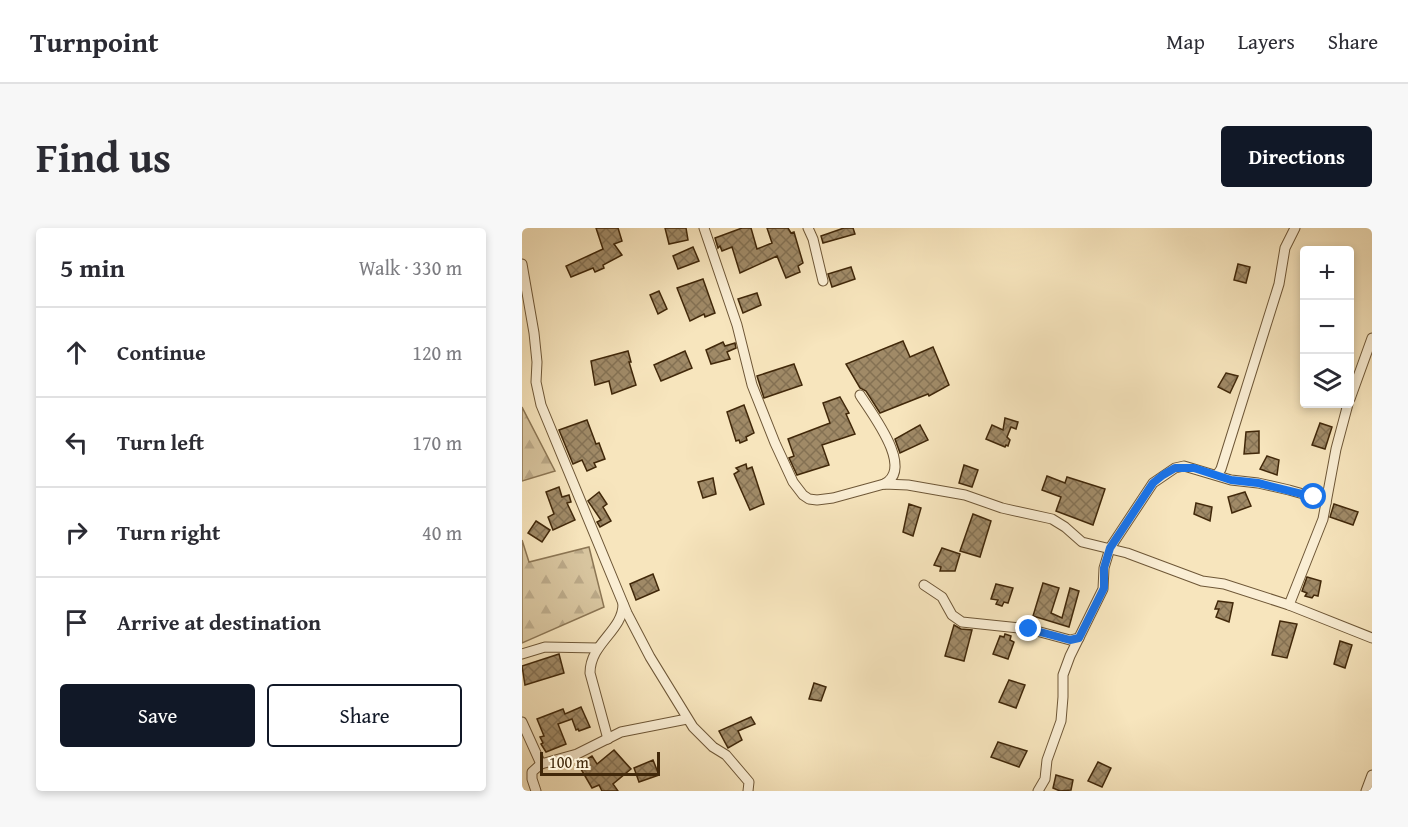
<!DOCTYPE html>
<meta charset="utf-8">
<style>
body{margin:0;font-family:"Gentium Book Plus",serif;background:#f7f7f7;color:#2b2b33}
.controls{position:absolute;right:18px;top:18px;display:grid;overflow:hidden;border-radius:6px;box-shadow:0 3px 9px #0003}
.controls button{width:54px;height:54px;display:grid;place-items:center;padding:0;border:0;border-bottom:2px solid #e1e1e2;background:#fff;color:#2b2b33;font:30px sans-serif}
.scale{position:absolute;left:18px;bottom:15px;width:120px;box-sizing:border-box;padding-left:6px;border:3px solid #41280a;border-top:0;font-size:16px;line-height:21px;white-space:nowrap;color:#41280a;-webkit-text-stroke:4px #faeed4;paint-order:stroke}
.stop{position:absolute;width:18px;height:18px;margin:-14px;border:4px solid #1a73e8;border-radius:50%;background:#fff}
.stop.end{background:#1a73e8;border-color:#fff;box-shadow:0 2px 6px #0008}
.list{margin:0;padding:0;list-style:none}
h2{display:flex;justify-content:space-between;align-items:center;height:78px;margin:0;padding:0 24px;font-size:26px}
h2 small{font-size:20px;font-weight:400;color:#7c7c81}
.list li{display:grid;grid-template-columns:39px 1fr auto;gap:18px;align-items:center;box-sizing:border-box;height:90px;padding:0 24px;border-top:2px solid #e1e1e2}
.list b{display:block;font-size:22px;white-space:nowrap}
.list em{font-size:20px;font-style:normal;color:#7c7c81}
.actions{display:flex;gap:12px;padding:18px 24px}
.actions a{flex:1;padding:14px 0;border:2px solid #111827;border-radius:6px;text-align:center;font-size:21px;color:#111827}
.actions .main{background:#111827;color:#fff}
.icon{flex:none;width:33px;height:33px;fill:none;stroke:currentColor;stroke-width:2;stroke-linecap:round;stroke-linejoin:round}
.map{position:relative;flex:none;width:850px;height:563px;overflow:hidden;border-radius:6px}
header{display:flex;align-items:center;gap:36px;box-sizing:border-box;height:84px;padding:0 30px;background:#fff;border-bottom:2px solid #e1e1e2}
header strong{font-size:28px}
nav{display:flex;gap:33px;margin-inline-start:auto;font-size:21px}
.intro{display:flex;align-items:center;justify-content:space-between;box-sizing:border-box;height:144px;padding:0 36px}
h1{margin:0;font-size:42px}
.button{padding:15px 27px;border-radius:6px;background:#111827;color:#fff;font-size:21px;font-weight:700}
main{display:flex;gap:36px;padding:0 36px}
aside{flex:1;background:#fff;border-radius:6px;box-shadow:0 3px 9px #0003}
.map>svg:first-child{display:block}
.forest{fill:url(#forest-firs);stroke:#8c7654;stroke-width:1.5}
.building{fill:url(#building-cross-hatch);stroke:#41280a;stroke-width:1.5}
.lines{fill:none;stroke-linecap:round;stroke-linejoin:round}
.street-casing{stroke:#6e5737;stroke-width:11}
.street{stroke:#faeed4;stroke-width:9}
.route{stroke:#1a73e8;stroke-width:8}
</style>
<header>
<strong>Turnpoint</strong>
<nav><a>Map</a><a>Layers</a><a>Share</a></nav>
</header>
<div class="intro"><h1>Find us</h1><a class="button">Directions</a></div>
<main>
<aside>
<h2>5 min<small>Walk · 330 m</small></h2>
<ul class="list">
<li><svg class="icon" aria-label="ahead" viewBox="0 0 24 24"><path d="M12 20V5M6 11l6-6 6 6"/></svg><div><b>Continue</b></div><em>120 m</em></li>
<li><svg class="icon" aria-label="left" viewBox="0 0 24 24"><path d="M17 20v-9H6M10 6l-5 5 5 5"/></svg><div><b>Turn left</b></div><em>170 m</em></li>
<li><svg class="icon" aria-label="right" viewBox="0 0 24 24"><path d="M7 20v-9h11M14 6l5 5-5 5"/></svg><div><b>Turn right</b></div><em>40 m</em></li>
<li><svg class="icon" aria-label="arrive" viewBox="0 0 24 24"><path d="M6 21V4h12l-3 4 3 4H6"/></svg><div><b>Arrive at destination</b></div></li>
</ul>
<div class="actions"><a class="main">Save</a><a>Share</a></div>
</aside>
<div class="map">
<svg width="850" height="563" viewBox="0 0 850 563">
<defs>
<pattern id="forest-firs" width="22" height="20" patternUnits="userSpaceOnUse" patternTransform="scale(1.5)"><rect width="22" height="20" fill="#d8c59f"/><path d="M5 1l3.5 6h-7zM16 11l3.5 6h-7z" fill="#bba988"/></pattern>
<pattern id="building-cross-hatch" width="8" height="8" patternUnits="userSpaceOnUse" patternTransform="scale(1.5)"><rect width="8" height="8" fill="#a08a67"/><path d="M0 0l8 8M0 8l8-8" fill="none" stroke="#847153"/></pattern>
</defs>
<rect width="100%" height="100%" fill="#f7e5bd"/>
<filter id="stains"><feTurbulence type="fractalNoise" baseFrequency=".00333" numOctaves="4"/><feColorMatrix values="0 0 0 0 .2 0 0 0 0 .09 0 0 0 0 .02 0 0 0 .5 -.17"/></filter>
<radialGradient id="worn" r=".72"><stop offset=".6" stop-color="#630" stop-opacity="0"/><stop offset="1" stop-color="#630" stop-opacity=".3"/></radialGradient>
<!-- forest -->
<g class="forest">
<path d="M0,179L33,243L0,253Z"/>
<path d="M0,312L7,334L67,319L82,379L0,415Z"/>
</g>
<!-- building -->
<g class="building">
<path d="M74,0H96L100,13L92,16L100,27L81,37L82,40L73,44L71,40L49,49L44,38L81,21Z"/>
<path d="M143,0H164L166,12L147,16Z"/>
<path d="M220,0H229L235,21L250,15L245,0H266L269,5L272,4L281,35L276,38L278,44L264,50L255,28L218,45L210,19L200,23L198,18L196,20L193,10Z"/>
<path d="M322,0H331L333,6L301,15L299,8Z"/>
<path d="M171,19L177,33L156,41L151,28Z"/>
<path d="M716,36L728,39L724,55L712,52Z"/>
<path d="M329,39L333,51L310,59L306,46Z"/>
<path d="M181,51L193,85L183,89L182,86L168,93L155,60Z"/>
<path d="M137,63L145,81L136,86L128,67Z"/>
<path d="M235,65L239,77L221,85L216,71Z"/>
<path d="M381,113L388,129L411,119L427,157L407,168L406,166L358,185L344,163L338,160L324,136Z"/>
<path d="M201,114L203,118L213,115L214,120L205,124L208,131L189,136L184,122Z"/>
<path d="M106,123L109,134H107L114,157L90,166L87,153L73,157L69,133Z"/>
<path d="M163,123L170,140L139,153L132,137Z"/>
<path d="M272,136L280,157L242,170L235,148Z"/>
<path d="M704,145L716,148L708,165L696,159Z"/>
<path d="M318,169L327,185L324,186L333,206L300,217L307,237L275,247L267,230L272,228L266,211L308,195L301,175Z"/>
<path d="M222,177L232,205L224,209L225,212L218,215L217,212L214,213L205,184Z"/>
<path d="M483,190L496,194L494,201L489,199L485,209L488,212L486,218L484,217L483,219L464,211L470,197L481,202Z"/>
<path d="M65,192L74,216L77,215L83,231L72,235L74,239L65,243L60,232L51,236L37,202Z"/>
<path d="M798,195L810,199L803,221L790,217Z"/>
<path d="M398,197L406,212L378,225L373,211Z"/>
<path d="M737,203V225L722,226L724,204Z"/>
<path d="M745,228L757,232L755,247L738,241Z"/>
<path d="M224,236L225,241L230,239L242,276L228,282L212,246L217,243L214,240Z"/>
<path d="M442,237L456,242L450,259L437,255Z"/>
<path d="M525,248L543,255L545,249L583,261L571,297L534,283L539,269L520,262Z"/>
<path d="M191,250L194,266L181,270L176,254Z"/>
<path d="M37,259L40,269L47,267L49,274L45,275L53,292L31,302L26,289L32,286L24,264Z"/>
<path d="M77,264L85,276L81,279L89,293L78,299L75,294L79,292L66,273Z"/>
<path d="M723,264L729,278L710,285L706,269Z"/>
<path d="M674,275L690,279L688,293L672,286Z"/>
<path d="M387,276L399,280L391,308L381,304Z"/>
<path d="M812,276L836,284L831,297L808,289Z"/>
<path d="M451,286L469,293L458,329L438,323Z"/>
<path d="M14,293L28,302L20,314L6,305Z"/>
<path d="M420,320L438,326L433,343H418L419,339L412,337Z"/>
<path d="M131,346L137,362L114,372L108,356Z"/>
<path d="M785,349L799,353L796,368L792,367L790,370L783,368L785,365L780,363Z"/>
<path d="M521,355L537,360L529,385L540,390L548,360L557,363L547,399L511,388Z"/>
<path d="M474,356L491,360L486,375L482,374L480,378L474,376L476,372L469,371Z"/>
<path d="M696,373L711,375L707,394L694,389L697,381H693Z"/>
<path d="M758,393L775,396L765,430L750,427Z"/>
<path d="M432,397L439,401L450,402L442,433L423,428Z"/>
<path d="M483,406L489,408L488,412L492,414L486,431L471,426L478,408L482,409Z"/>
<path d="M818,413L830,417L823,440L812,436Z"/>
<path d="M37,426L42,445L3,457L0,438Z"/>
<path d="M487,452L503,457L494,480L477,474Z"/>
<path d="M292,455L304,459L299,473L287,471Z"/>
<path d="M59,479L68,499L57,503L56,501L54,502L50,491L36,496L44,516L24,524L19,516L21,515L18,509L22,508L15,491L41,481L43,486Z"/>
<path d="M229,489L233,496L216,503L220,512L206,520L197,503Z"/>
<path d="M476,514L505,523L497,539L469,529Z"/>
<path d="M92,522L109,541L91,556L96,563H80L77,557L70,560L56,536L70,528L75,536Z"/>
<path d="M131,532L137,547L117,554L112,540Z"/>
<path d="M576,534L589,540L580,559L566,553Z"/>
<path d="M534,547L551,552L549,562L538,563L531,560Z"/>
</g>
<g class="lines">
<!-- street casing -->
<g class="street-casing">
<g id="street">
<path d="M182,0L215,97L230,157L253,215L271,254L281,267L287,271L295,272L311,270L362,256L386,257L443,267L480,280L530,291L543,299L560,314L605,325L680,353L702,356L767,377L850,410"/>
<path d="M286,0L291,11L301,53"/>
<path d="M0,36L12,105L15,134L14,154L19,177L105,385L128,429L171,499L191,519L204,527L227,554L226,563"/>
<path d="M338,167C350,186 393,241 362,256"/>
<path d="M828,171L850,110"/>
<path d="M695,247L699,241L757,56L763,20L773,0"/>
<path d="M402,357L420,369L430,387L440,394L507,401L548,412L557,410"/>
<path d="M767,377L801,291L814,221L826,176"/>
<path d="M0,426L23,419L76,420"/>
<path d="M0,494L19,536"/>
<path d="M86,511L68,445C68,415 101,403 101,376"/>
<path d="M14,563L10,551V544L19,536L55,526L99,504L165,491"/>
<path d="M516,563L523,551L525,532L539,493L541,469V447L548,428L581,361L582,340L588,320L631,255L653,240L662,238L709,252L736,255L767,262L792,269L804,275"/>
<path d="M844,563L850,547"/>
</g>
</g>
<!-- street -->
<use href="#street" class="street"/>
</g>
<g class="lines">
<!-- route -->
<path class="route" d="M507,401L548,412L557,410L582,360V340L588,320L631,255L641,247L653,240H672L709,252L736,255L792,269"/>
</g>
<rect width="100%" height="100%" filter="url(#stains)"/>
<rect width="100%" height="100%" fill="url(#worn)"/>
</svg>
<div class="controls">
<button>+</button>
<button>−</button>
<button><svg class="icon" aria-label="layers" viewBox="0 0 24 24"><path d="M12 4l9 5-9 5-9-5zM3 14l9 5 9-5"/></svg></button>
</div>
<div class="scale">100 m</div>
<div class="stop" style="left:792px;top:269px"></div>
<div class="stop end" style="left:507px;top:401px"></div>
</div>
</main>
